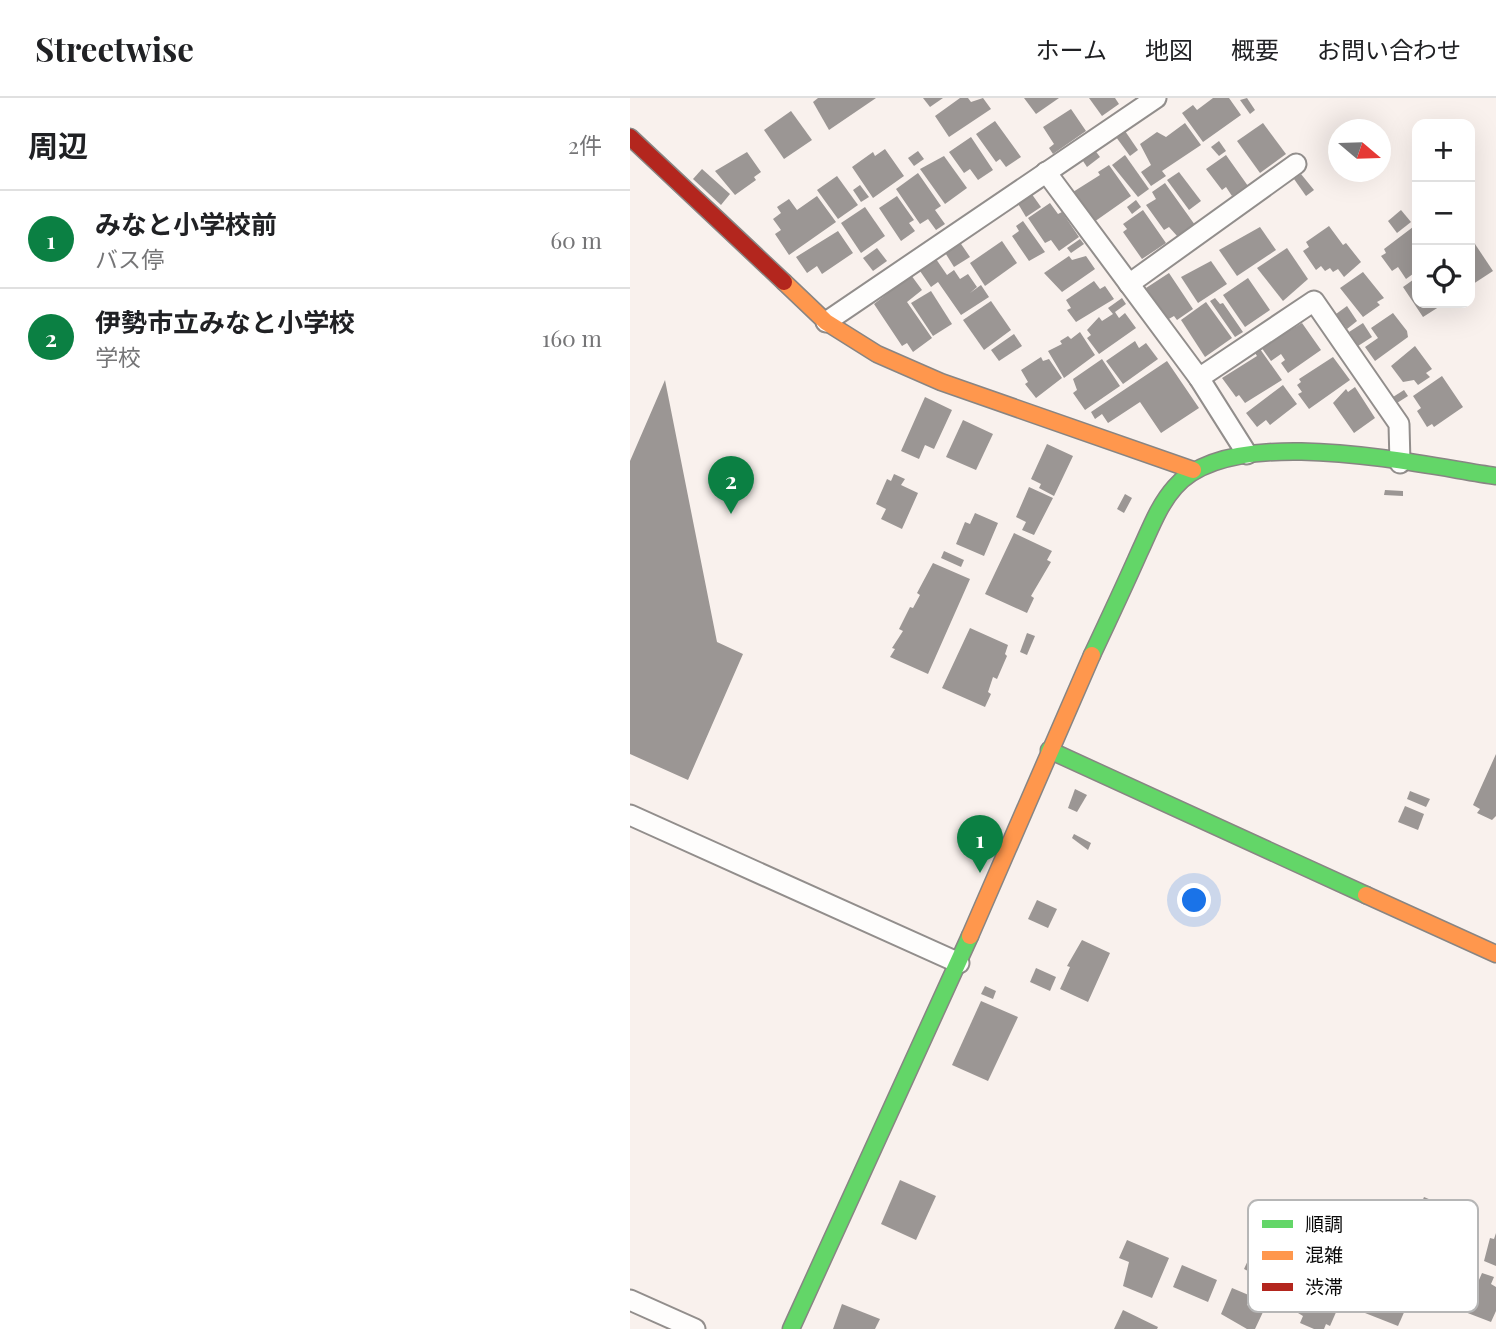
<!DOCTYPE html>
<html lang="ja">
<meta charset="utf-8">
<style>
body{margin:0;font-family:"Playfair Display","Noto Sans JP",serif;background:#f6f6f6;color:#202124}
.controls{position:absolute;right:21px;top:21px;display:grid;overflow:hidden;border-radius:14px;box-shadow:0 7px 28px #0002}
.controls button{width:63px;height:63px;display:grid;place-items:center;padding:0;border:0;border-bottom:2px solid #e0e0e0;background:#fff;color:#202124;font:35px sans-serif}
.compass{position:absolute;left:698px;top:21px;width:63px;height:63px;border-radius:50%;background:#fff;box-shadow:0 7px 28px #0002;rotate:109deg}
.you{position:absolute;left:565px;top:803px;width:24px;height:24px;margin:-18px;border:5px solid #fff;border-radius:50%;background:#1a73e8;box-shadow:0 0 0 10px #1a73e833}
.badge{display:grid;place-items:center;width:46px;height:46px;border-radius:50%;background:#0b8043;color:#fff;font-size:23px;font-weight:700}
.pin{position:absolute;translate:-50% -58px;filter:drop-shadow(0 2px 4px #0008)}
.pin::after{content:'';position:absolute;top:37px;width:24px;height:21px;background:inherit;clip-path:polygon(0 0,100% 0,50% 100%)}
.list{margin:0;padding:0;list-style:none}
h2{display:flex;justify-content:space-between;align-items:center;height:91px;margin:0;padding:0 28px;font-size:30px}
h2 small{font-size:23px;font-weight:400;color:#757577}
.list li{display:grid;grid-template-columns:46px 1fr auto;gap:21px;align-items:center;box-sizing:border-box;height:98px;padding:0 28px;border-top:2px solid #e0e0e0}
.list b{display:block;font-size:26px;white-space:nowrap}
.list p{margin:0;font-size:23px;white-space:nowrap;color:#757577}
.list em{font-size:23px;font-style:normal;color:#757577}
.icon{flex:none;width:38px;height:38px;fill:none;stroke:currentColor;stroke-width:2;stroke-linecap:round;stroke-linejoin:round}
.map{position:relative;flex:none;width:866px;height:1231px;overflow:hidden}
header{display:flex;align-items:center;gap:42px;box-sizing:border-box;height:98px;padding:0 35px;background:#fff;border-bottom:2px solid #e0e0e0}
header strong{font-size:33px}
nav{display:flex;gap:38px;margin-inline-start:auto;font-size:24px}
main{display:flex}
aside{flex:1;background:#fff}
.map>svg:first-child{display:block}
.building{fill:#9b9694}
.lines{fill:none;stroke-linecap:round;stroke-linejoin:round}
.street-casing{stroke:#928e8c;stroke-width:23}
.fast-casing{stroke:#888583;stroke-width:19}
.slow-casing{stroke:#888583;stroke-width:19}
.jam-casing{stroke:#888583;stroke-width:19}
.street{stroke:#fefdfc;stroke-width:19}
.fast{stroke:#63d668;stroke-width:16}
.slow{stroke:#ff974d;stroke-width:16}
.jam{stroke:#b3261e;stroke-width:16}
.key{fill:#fff;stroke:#b6b6b6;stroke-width:2}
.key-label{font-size:19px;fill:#0a0a0a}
</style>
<header>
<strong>Streetwise</strong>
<nav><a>ホーム</a><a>地図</a><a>概要</a><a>お問い合わせ</a></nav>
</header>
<main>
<aside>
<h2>周辺<small>2件</small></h2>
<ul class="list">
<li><span class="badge">1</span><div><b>みなと小学校前</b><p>バス停</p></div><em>60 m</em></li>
<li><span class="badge">2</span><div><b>伊勢市立みなと小学校</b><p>学校</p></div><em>160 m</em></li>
</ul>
</aside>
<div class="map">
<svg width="866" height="1231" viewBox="0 0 866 1231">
<rect width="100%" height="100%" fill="#f9f1ed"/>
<!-- building -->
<g class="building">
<path d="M188,0H246L199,32L183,4Z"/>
<path d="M293,0H313L300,9Z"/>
<path d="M330,0H338L341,4L353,0L361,11L319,39L305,18Z"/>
<path d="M394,0H429L406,16Z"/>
<path d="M459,0H485L489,6L472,18Z"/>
<path d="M583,0H599L611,17L573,44L552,15L563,7L567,12Z"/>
<path d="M617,0L625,12L620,16L610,2Z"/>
<path d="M441,11L456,33L423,56L419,50L424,46L413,29Z"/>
<path d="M161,13L182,42L154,61L134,32Z"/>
<path d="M365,23L391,59L376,69L370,61L366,64L346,36Z"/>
<path d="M555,25L571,47L532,73L536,78L521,88L511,74L521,67L510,46L527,34L536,39Z"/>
<path d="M633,25L656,56L630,75L607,43Z"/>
<path d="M495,33L508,52L500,58L486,39Z"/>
<path d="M341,39L363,72L348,82L340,71L334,75L319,54Z"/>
<path d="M589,43L596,53L589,58L581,49Z"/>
<path d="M255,51L274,78L243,100L222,69L243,54L245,58Z"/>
<path d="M464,51L470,59L457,69L451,60Z"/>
<path d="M288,53L294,61L284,68L278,60Z"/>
<path d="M117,54L131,74L124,79L126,82L105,97L85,73Z"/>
<path d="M495,57L519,91L508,99L482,67Z"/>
<path d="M596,57L618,88L602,98L596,89L592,92L576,71Z"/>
<path d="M314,58L337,90L315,106L290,71Z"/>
<path d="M479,67L501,98L464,124L443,94L470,77L468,74Z"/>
<path d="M72,71L100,96L91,107L63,81Z"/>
<path d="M549,74L571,103L559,112L537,82Z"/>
<path d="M288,75L311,108L305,112L315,126L306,132L298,121L290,126L266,91Z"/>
<path d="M671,76L684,92L676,98L664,81Z"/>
<path d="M207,78L228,107L208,121L187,92Z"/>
<path d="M535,85L565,127L548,139L539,129L534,132L516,107L526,101L522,94Z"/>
<path d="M230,87L239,99L231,104L223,92Z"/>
<path d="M401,95L411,109L396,119L387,104Z"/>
<path d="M187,98L206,124L159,157L145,136L151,132L143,121L151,115L147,109L159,101L167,112Z"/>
<path d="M267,98L284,122L279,125L285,133L271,143L249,110Z"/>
<path d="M506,102L511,109L502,116L497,109Z"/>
<path d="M420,105L428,116L432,114L449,139L429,153L421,142L415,145L398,120Z"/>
<path d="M235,109L255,138L231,155L211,125Z"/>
<path d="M513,112L536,145L512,161L493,134L497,131L493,126Z"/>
<path d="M771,112L781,124L767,135L758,123Z"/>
<path d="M393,123L415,154L399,163L382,138L389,133L386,128Z"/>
<path d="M699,128L713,147L716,145L731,164L714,179L708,171L703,174L700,170L695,173L691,168L686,172L673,153L679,149L676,144Z"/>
<path d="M630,129L646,152L607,178L589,152Z"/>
<path d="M783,129L787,136V173L776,181L768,169L762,173L751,158L756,155L754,151Z"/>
<path d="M208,133L223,155L192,176L187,168L177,175L166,159Z"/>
<path d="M450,141L454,146L441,155L437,150Z"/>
<path d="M329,143L340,159L324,169L314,153Z"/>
<path d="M372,143L387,165L355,188L340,165Z"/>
<path d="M843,143L863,173L840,188V145Z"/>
<path d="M247,150L257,163L243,173L233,160Z"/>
<path d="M657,150L678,181L653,203L627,170Z"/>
<path d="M439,158L442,162L456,158L465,171L432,194L414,175Z"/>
<path d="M306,161L317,177L324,172L330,181L338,176L347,189L340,195L351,187L359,199L331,217L308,184L301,189L290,173Z"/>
<path d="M581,163L597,186L568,205L551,179Z"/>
<path d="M733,174L754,200L747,204L750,207L733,219L710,190Z"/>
<path d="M539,175L563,211L547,222L544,218L537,222L516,190Z"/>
<path d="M281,177L292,192L277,204L302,240L283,254L277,245L272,248L244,206Z"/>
<path d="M787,179V205H815L793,219L773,189Z"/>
<path d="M618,180L640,212L615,229L593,197Z"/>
<path d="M464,183L470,191L475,188L484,201L446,224L437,212L441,210L436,202Z"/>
<path d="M301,193L322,226L303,238L281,205Z"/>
<path d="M492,200L496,206L485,214L489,220L495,215L506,230L469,256L457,240L461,237L457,232L469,219L472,223L483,216L478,210Z"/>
<path d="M585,200L590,206L593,205L613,234L605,239L580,203Z"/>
<path d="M361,203L381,232L354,252L333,222Z"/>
<path d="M576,204L602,240L575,259L551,222Z"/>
<path d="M717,208L727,223L717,231L706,216Z"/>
<path d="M763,215L777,233L778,239L745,263L735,249L748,240L741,230Z"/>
<path d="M672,225L691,252L658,275L651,265L655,262L651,256L641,263L631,249Z"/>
<path d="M733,225L742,239L728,248L719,234Z"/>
<path d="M450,234L465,257L434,280L418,253L432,246L430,243L438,238L441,241Z"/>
<path d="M384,236L392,248L369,263L361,252Z"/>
<path d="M505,243L509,250L516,245L528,261L493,286L476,263Z"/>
<path d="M785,248L802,271L796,275L800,279L788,287L784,282L773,284L761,268Z"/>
<path d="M630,251L652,282L615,305L609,297L606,299L592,280L627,258L625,255Z"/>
<path d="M411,259L413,263L419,261L432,280L406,300L395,286L398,284L391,272Z"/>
<path d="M703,259L720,282L679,311L668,296L672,294L667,287L671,284L669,281Z"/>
<path d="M472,261L490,288L455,312L443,295L447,292L443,281Z"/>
<path d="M537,263L569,310L531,335L510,304L478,325L472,316L465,321L461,314Z"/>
<path d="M812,278L833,309L804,329L802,326L797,329L787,313L791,310L783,298Z"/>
<path d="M35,282L87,544L113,556L58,682L0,656V363Z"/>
<path d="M653,287L667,306L640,327L636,322L627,329L616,315Z"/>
<path d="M725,289L745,320L724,335L703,305L716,291L718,294Z"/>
<path d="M774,292L778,298L767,305L763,299Z"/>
<path d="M295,299L322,312L304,351L295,347L289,361L271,353Z"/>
<path d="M333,322L363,336L346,372L316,359Z"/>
<path d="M417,346L443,358L424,398L409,390L411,386L401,381Z"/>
<path d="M264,376L275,381L271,387L288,395L272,431L251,421L256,411L246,406L257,381L261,383Z"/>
<path d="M399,389L423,400L404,437L392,432L396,424L386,419Z"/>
<path d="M755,392L773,393V398L754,397Z"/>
<path d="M495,396L502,400L494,415L487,411Z"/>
<path d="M345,415L368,425L354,458L326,446L335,424L340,426Z"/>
<path d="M384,435L422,453L417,462L421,464L401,498L404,500L397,515L355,496Z"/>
<path d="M314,453L334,462L331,469L311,460Z"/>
<path d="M303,465L340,481L298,576L260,559L265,551L262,550L273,533L269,531L280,509L283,510L290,497L287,495Z"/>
<path d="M340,530L378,547L375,556L377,558L367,581L363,579L358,594L361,596L355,609L312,590Z"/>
<path d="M397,535L405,538L397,557L390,554Z"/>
<path d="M866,656V718L862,722L847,715L850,711L843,707Z"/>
<path d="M445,691L457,697L447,714L438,710Z"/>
<path d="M780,693L800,701L796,709L777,701Z"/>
<path d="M775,708L794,716L788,732L768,724Z"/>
<path d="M444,736L461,745L458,752L442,740Z"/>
<path d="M407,802L427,811L418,830L398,821Z"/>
<path d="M452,842L480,855L458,904L430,891L440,869L437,868Z"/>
<path d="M406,870L426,879L420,893L400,884Z"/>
<path d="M355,888L366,893L363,901L351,896Z"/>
<path d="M351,903L388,919L358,983L322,967Z"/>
<path d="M270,1082L306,1098L286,1142L251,1126Z"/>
<path d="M794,1099L820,1110L806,1144L780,1133Z"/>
<path d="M710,1118L742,1132L700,1228L696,1226L694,1231H684L670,1225L673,1218L668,1215Z"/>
<path d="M866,1135V1168L854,1163L860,1140L864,1141Z"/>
<path d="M643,1140L661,1149L644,1186L614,1171L627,1143L639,1148Z"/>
<path d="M497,1142L539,1160L522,1200L493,1188L499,1164L489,1160Z"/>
<path d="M552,1167L587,1182L578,1204L543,1189Z"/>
<path d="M852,1175L864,1179L861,1186L866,1189V1213L861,1224L835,1214Z"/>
<path d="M747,1187L780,1201L768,1228L735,1215Z"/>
<path d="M602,1190L621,1198L617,1207L633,1214L625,1231H617L591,1216Z"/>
<path d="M212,1206L250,1221L245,1231H203Z"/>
<path d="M493,1212L528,1229L527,1231H484Z"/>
</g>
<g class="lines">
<!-- street casing -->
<g class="street-casing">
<g id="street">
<path d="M416,74L569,280L617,356"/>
<path d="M499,186L666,66"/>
<path d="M196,224L526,0"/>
<path d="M569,280L684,203L769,326L770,365"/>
<path d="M0,717L329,865"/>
<path d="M0,1202L65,1231"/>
</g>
</g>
<!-- fast casing -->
<g class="fast-casing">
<g id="fast">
<path d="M462,557C478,523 494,489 509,455C520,432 528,408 545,389C602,323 789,367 866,378"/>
<path d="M419,652L736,797"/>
<path d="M161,1231L340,838"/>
</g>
</g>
<!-- slow casing -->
<g class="slow-casing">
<g id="slow">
<path d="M154,184L196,224L247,256L311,284L563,372"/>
<path d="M736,797L866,856"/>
<path d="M340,838L462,557"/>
</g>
</g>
<!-- jam casing -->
<g class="jam-casing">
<path id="jam" d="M0,39L154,184"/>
</g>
<!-- street -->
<use href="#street" class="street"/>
<!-- fast -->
<use href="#fast" class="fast"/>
<!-- slow -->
<use href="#slow" class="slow"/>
<!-- jam -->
<use href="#jam" class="jam"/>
</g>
<!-- legend -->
<rect x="618" y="1102" width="230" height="112" rx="10" class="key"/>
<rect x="632" y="1122" width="31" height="8" fill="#63d668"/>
<rect x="632" y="1153" width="31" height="9" fill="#ff974d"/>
<rect x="632" y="1185" width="31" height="8" fill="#b3261e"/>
<g class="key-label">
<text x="675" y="1133">順調</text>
<text x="675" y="1164">混雑</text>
<text x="675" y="1196">渋滞</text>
</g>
</svg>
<div class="controls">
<button>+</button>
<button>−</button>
<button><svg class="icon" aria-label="locate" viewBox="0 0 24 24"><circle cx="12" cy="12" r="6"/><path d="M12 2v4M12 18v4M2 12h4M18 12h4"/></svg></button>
</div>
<svg class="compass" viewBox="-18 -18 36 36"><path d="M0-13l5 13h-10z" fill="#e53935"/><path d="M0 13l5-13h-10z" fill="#757577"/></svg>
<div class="you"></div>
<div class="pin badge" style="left:350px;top:775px">1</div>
<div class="pin badge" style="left:101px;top:416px">2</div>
</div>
</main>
